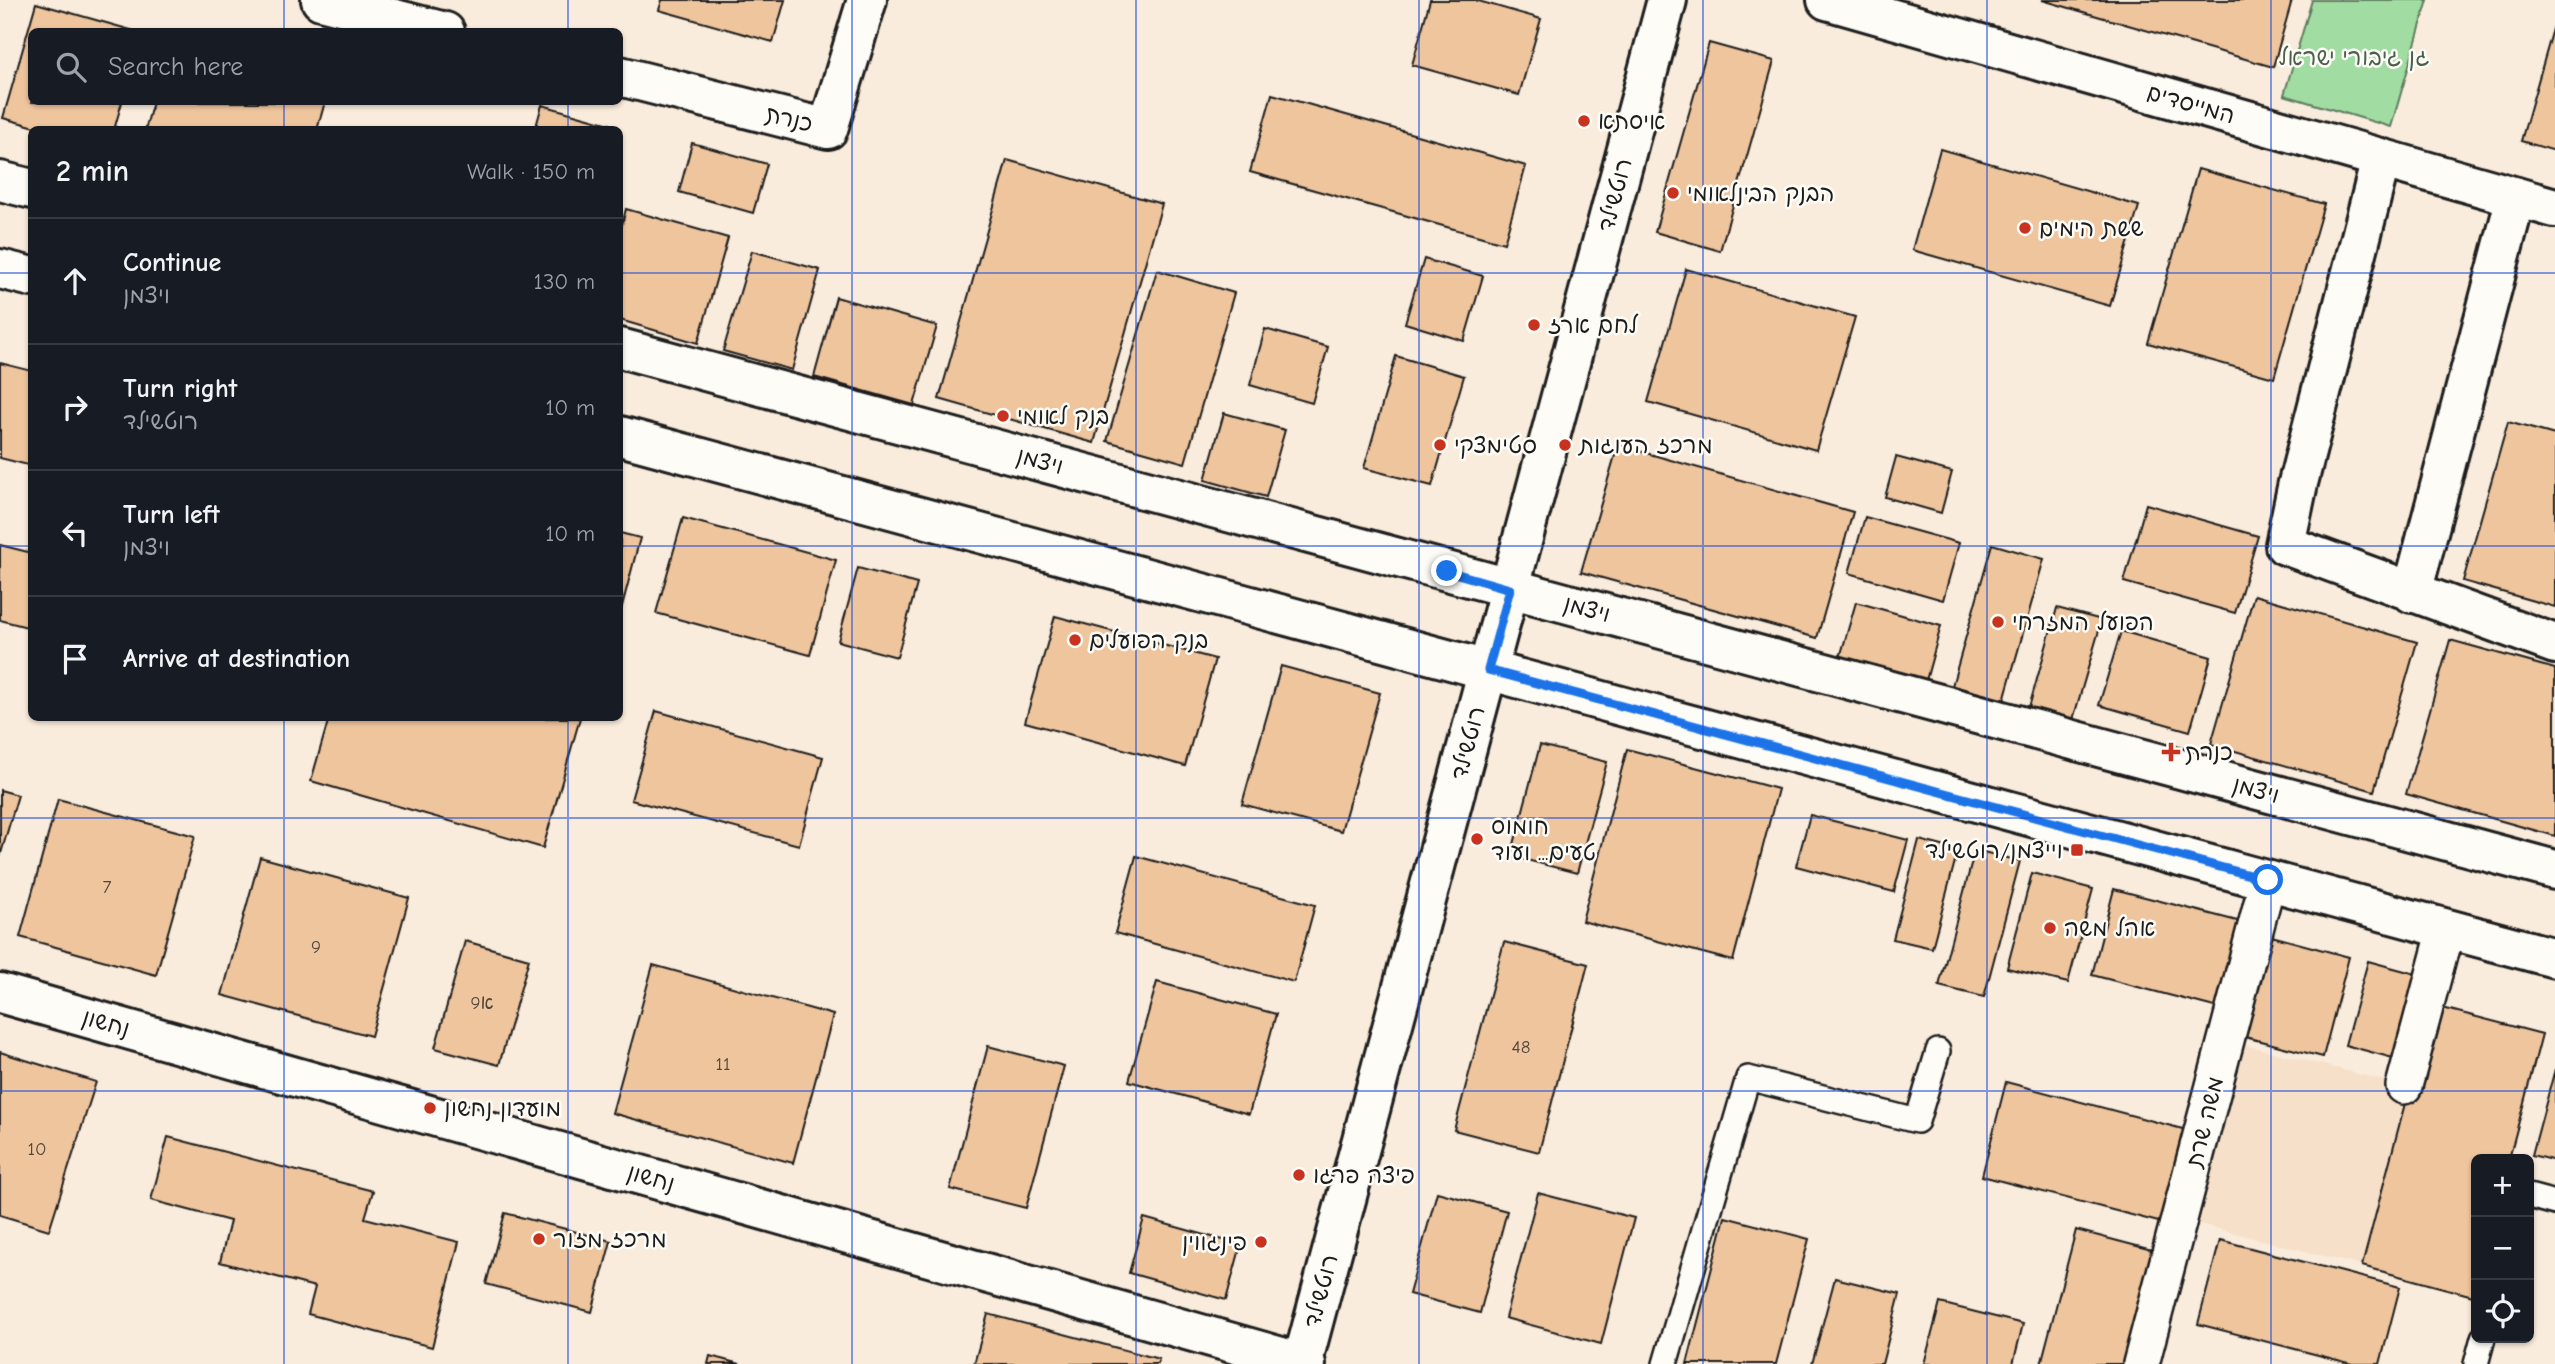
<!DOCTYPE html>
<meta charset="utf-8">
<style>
body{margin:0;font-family:"Comic Neue","Playpen Sans Hebrew",sans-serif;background:#242831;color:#f1f3f6}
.controls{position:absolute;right:21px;bottom:21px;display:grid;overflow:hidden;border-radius:10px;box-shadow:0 2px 5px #0004}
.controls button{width:63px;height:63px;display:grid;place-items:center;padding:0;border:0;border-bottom:2px solid #363941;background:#171b24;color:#f1f3f6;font:35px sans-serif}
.stop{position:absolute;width:21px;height:21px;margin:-16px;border:5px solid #1a73e8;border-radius:50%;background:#fff}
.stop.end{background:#1a73e8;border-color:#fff;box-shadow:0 2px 7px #0008}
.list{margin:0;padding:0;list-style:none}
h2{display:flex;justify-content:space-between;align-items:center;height:91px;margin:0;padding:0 28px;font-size:30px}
h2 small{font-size:23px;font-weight:400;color:#9ea1a6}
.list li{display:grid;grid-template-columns:46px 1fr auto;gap:21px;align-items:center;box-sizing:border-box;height:126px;padding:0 28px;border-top:2px solid #363941}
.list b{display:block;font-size:26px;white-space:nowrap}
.list p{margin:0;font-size:23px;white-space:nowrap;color:#9ea1a6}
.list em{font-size:23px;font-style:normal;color:#9ea1a6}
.icon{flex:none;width:38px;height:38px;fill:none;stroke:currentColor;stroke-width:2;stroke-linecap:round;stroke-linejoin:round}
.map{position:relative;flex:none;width:2555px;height:1364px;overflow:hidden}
.search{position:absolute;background:#171b24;box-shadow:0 2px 5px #0004;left:28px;top:28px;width:595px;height:77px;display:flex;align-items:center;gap:18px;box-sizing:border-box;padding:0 24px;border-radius:10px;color:#9ea1a6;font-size:26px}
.panel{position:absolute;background:#171b24;box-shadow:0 2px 5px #0004;left:28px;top:126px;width:595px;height:595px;border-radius:10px}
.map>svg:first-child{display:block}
.built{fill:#f6e0c9}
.green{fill:#a1dca2;stroke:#5e7c5f;stroke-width:2}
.building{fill:#efc59e;stroke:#1c1c1c;stroke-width:2}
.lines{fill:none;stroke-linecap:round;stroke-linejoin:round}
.service-casing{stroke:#1c1c1c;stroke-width:28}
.pedestrian-casing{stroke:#1c1c1c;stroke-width:40}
.minor-casing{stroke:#1c1c1c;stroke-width:44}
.tertiary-casing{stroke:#1c1c1c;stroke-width:44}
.secondary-casing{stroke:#1c1c1c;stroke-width:44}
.service{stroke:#fdfcf7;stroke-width:23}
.pedestrian{stroke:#fdfcf7;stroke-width:35}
.minor{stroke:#fdfcf7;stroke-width:38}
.tertiary{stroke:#fdfcf7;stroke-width:38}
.secondary{stroke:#fdfcf7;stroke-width:38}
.route{stroke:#1a73e8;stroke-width:9}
.grid{fill:none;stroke:#1d4ed8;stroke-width:2;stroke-opacity:0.55}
.poi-dot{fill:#c8321e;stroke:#fdfcf7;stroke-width:2.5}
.labels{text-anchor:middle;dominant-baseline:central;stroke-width:5;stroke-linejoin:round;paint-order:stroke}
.number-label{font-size:19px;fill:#51463c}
.park-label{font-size:23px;fill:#4b5f4b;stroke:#fdfcf7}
.street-label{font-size:23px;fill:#1c1c1c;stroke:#fdfcf7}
.poi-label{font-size:23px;fill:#1c1c1c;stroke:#fdfcf7;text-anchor:start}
</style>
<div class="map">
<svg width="2555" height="1364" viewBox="0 0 2555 1364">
<rect width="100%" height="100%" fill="#f9ecdc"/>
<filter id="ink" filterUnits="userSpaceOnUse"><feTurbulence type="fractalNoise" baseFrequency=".0143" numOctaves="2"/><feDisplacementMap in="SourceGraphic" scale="14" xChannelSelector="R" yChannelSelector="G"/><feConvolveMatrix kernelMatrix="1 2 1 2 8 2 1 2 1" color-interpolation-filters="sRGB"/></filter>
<g filter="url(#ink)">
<!-- built -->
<path class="built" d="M2226,1040L2409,1087L2362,1266L2180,1219Z"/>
<!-- green -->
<path class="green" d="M2312,0H2428L2391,127L2284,95Z"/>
<!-- building -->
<g class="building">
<path d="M662,0H785L773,42L659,10Z"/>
<path d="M1430,0H1475L1541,19L1519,95L1412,65Z"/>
<path d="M2042,0H2292L2273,67Z"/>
<path d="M36,3L138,32H32V102H122L114,130H46L3,118Z"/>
<path d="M2555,22V151L2521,141Z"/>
<path d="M1709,43L1774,61L1720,251L1655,232Z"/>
<path d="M1272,94L1526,166L1504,243L1250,172Z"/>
<path d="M153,102H325L317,130H145Z"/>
<path d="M542,105L610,124L609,130H535Z"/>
<path d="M692,143L767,164L753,213L679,192Z"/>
<path d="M1940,149L2139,206L2110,306L1912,250Z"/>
<path d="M1007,160L1162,204L1094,443L939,399Z"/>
<path d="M2198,169L2324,204L2274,378L2148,343Z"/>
<path d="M626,209L728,238L698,343L620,320V232Z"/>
<path d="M752,251L820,270L792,370L723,351Z"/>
<path d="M1424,259L1483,276L1464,341L1405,323Z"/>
<path d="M1686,269L1855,317L1816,450L1648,402Z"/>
<path d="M1157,270L1234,293L1185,463L1107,441Z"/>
<path d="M836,297L937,326L914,405L814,377Z"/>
<path d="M1265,329L1328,347L1312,403L1250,385Z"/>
<path d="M1396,356L1464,376L1432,486L1364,468Z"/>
<path d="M0,363L32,371V466L0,458Z"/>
<path d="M1224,413L1285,430L1266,497L1205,480Z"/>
<path d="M2508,422L2555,435V607L2463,581Z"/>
<path d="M1618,445L1853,512L1817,638L1581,572Z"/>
<path d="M1896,457L1952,472L1941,513L1885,497Z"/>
<path d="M2146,504L2258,536L2235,613L2124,582Z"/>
<path d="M1865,517L1959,543L1943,600L1849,573Z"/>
<path d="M683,518L836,560L810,655L656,613Z"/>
<path d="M620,533L640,538L620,614Z"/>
<path d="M1992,544L2044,559L2004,700L1952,686Z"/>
<path d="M0,545L32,553L31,628L0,620Z"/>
<path d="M858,568L917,584L897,657L838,641Z"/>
<path d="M2254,595L2417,642L2374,791L2211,744Z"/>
<path d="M1856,602L1941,626L1925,684L1839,661Z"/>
<path d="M2057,608L2102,620L2072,723L2028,711Z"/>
<path d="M1055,616L1215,659L1185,766L1025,722Z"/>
<path d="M2121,631L2211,657L2190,731L2099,705Z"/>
<path d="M2450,640L2555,669V836L2406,794Z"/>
<path d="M1281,666L1380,693L1341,831L1242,804Z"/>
<path d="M656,711L823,757L799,845L631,800Z"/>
<path d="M329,718H580L543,848L311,781Z"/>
<path d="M1540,745L1607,762L1577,873L1511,856Z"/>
<path d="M1627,749L1778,789L1733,961L1582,921Z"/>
<path d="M0,790L18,795L0,857Z"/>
<path d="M58,799L195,836L156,975L20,937Z"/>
<path d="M1810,815L1908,840L1894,892L1796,866Z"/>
<path d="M1919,840L1958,850L1932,948L1893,939Z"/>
<path d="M1975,850L2020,861L1984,997L1939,986Z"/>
<path d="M1136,856L1315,905L1294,982L1115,933Z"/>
<path d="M260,857L409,898L371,1036L222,995Z"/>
<path d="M2032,873L2093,889L2068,983L2007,968Z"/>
<path d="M2114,889L2245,923L2222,1009L2092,975Z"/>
<path d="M2264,934L2349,957L2323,1057L2237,1035Z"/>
<path d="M465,941L529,959L499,1065L435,1048Z"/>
<path d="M1504,942L1588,964L1539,1152L1454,1130Z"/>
<path d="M2368,961L2427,977L2404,1061L2345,1045Z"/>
<path d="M653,965L833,1015L793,1163L612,1113Z"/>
<path d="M1157,982L1276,1014L1249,1114L1129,1081Z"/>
<path d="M2431,1005L2542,1034L2509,1159H2476V1285L2473,1296L2362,1266Z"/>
<path d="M988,1046L1064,1066L1026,1208L950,1189Z"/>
<path d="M0,1052L96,1082L49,1230L0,1215Z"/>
<path d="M2555,1069V1161L2532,1155Z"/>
<path d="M2006,1082L2194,1132L2170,1225L1982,1176Z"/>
<path d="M168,1137L373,1191L365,1218L459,1242L432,1347L308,1314L315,1287L220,1262L230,1221L151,1200Z"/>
<path d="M1437,1192L1507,1211L1480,1313L1409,1294Z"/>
<path d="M1538,1193L1634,1218L1601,1344L1505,1318Z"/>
<path d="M505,1213L611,1241L592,1312L486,1284Z"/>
<path d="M1725,1217L1809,1239L1776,1364H1687Z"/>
<path d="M1144,1218L1241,1245L1226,1300L1129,1273Z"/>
<path d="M2076,1230L2152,1250L2122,1364H2041Z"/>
<path d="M2220,1240L2400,1287L2380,1364H2353L2198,1324Z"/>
<path d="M1835,1278L1900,1294L1882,1364H1812Z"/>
<path d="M1940,1303L2023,1324L2013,1364H1924Z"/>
<path d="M988,1314L1159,1359L1157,1364H974Z"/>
<path d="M710,1356L740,1364H708Z"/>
</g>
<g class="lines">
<!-- service casing -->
<g class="service-casing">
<g id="service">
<path d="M2529,1196L2555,1203"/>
<path d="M1665,1364L1748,1078L1917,1121L1938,1051"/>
<path d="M2476,1364L2483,1338"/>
</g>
</g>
<!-- pedestrian casing -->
<g class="pedestrian-casing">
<g id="pedestrian">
<path d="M2404,1086L2446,929"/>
<path d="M2141,1364L2268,880"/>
</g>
</g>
<!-- minor casing -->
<g class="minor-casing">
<g id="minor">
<path d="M321,0L445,32"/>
<path d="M1827,0L2555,208"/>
<path d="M620,76L828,129L867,0"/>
<path d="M2381,159L2298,483L2285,545L2555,644"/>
<path d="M2412,593L2516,197"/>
<path d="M0,993L1306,1364"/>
</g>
</g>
<!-- tertiary casing -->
<g class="tertiary-casing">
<path id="tertiary" d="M1302,1364L1667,0"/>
</g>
<!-- secondary casing -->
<g class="secondary-casing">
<g id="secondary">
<path d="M0,181L32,189"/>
<path d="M0,269L32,277"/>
<path d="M620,348L2555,870"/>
<path d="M620,436L2555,958"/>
</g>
</g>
<!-- service -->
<use href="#service" class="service"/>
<!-- pedestrian -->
<use href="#pedestrian" class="pedestrian"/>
<!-- minor -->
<use href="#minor" class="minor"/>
<!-- tertiary -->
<use href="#tertiary" class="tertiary"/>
<!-- secondary -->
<use href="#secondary" class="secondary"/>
</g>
</g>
<g class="lines" filter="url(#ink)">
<!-- route -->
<path class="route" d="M1447,571L1510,589L1488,670L2268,880"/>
</g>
<!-- grid -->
<path class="grid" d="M284,0V32M568,0V32M852,0V1364M1136,0V1364M1419,0V1364M1703,0V1364M1987,0V1364M2271,0V1364M284,102V130M568,102V130M0,273H32M620,273H2555M0,546H32M620,546H2555M284,718V1364M568,718V1364M0,818H2555M0,1091H2555"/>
<!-- markers -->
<g class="poi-dot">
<circle cx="1584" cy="121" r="7"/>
<circle cx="1673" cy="193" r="7"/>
<circle cx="2025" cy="228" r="7"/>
<circle cx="1534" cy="325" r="7"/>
<circle cx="1003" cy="416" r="7"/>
<circle cx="1440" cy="445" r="7"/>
<circle cx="1565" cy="445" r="7"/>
<circle cx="1998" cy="622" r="7"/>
<circle cx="1075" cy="640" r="7"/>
<path d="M2167.5 741.5h7v7h7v7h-7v7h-7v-7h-7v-7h7z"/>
<circle cx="1477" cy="839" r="7"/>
<rect x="2070" y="843" width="14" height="14" rx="3.5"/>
<circle cx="2050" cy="928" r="7"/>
<circle cx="430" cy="1108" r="7"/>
<circle cx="1299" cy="1175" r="7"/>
<circle cx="539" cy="1239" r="7"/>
<circle cx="1261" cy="1242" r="7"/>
</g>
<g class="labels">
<!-- number labels -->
<g class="number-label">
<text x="107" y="887">7</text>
<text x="316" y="947">9</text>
<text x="482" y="1003">9א</text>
<text x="1521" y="1047">48</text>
<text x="723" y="1064">11</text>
<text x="37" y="1149">10</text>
</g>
<!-- park labels -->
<g class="park-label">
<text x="2354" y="57">גן גיבורי ישראל</text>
</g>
<!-- street labels -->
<g class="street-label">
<text transform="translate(2191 104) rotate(16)">המייסדים</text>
<text transform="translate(789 119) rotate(14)">כנרת</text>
<text transform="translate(1615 195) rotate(-75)">רוטשילד</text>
<text transform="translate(1040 461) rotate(15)">ויצמן</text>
<text transform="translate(1587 609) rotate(15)">ויצמן</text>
<text transform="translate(1468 743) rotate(-75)">רוטשילד</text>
<text transform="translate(2256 790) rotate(15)">ויצמן</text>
<text transform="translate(106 1023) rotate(16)">נחשון</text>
<text transform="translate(2205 1122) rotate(-76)">משה שרת</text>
<text transform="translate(651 1178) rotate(16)">נחשון</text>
<text transform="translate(1321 1291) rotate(-75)">רוטשילד</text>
</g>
<!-- poi labels -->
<g class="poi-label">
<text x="1598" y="121">איסתא</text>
<text x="1687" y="193">הבנק הבינלאומי</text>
<text x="2039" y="228">ששת הימים</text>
<text x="1548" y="325">לחם ארז</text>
<text x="1017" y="416">בנק לאומי</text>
<text x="1454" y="445">סטימצקי</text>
<text x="1579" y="445">מרכז העוגות</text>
<text x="2012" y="622">הפועל המזרחי</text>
<text x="1089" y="640">בנק הפועלים</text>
<text x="2185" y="752">כנרת</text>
<text x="1491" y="826">חומוס<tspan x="1491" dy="26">טעים... ועוד</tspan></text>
<text x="2063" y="850" text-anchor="end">וייצמן/רוטשילד</text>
<text x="2064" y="928">אהל משה</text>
<text x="444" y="1108">מועדון נחשון</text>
<text x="1313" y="1175">פיצה פרגו</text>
<text x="553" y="1239">מרכז מזור</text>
<text x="1247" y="1242" text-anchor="end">פינגווין</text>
</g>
</g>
</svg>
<div class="controls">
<button>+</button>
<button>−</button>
<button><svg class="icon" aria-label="locate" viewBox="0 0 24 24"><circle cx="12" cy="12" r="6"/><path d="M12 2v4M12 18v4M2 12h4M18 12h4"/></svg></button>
</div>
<div class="stop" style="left:2268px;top:880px"></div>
<div class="stop end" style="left:1447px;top:571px"></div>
<div class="search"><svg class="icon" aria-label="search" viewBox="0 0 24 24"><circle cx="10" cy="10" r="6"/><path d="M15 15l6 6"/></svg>Search here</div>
<section class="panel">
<h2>2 min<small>Walk · 150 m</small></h2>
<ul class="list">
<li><svg class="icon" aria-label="ahead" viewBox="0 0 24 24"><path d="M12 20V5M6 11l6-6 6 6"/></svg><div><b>Continue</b><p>ויצמן</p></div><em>130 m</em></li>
<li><svg class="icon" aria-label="right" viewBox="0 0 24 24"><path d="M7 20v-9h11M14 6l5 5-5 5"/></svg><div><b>Turn right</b><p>רוטשילד</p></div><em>10 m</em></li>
<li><svg class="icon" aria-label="left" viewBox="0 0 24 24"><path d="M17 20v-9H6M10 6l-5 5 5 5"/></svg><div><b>Turn left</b><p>ויצמן</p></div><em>10 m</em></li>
<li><svg class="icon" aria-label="arrive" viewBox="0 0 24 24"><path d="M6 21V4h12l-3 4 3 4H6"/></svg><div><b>Arrive at destination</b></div></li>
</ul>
</section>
</div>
